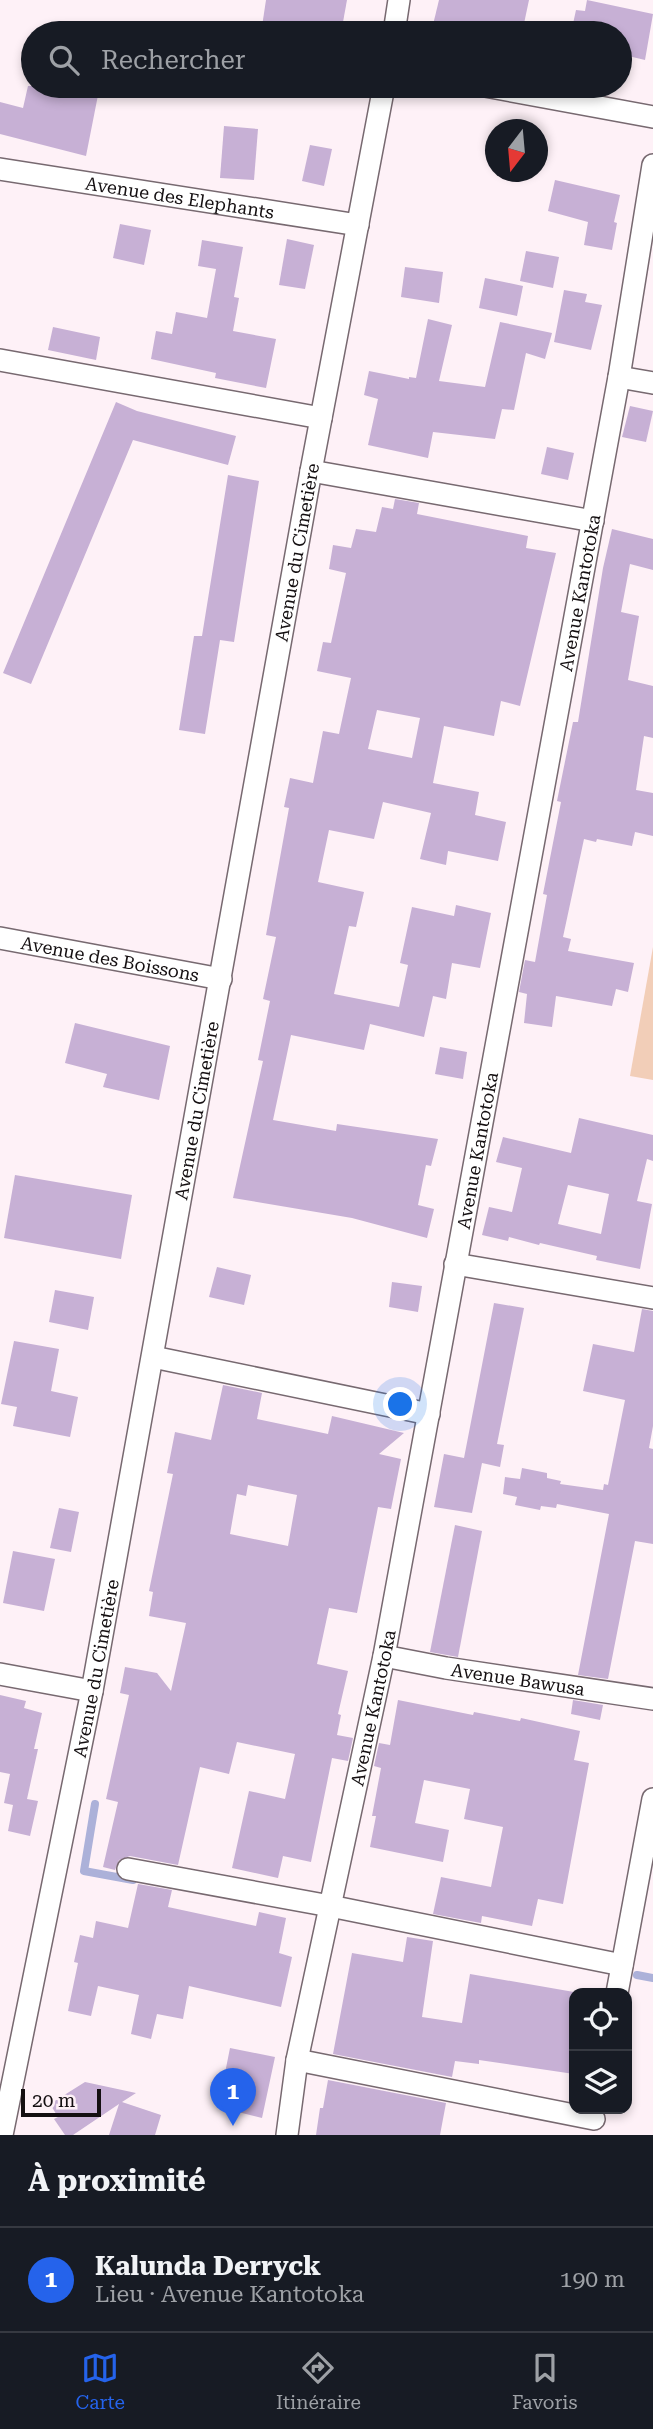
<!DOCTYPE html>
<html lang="fr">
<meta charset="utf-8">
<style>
body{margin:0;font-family:"Roboto Serif",serif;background:#242831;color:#f1f3f6}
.controls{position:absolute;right:21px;bottom:21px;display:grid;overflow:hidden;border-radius:14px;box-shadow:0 4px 10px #0003}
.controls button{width:63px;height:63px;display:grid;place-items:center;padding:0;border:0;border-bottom:2px solid #363941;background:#171b24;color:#f1f3f6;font:35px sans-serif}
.compass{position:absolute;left:485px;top:119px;width:63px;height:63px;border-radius:50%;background:#171b24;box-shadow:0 4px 10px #0003;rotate:196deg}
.scale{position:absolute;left:21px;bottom:18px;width:80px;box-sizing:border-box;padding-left:7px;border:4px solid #140f11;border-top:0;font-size:19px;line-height:24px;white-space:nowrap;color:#140f11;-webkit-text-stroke:5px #fef1f7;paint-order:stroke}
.you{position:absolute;left:401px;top:1405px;width:24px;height:24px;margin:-18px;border:5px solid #fff;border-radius:50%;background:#1a73e8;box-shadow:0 0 0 10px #1a73e833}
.badge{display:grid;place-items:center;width:46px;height:46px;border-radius:50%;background:#2563eb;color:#fff;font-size:23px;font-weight:700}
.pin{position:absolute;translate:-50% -58px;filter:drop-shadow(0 2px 4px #0008)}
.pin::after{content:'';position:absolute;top:37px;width:24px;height:21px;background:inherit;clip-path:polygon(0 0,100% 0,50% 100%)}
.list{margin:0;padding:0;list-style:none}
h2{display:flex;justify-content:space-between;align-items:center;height:91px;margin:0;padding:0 28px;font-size:30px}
h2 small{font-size:23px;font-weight:400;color:#9ea1a6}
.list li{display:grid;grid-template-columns:46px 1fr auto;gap:21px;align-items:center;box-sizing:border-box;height:105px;padding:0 28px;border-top:2px solid #363941}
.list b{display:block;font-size:26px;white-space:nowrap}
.list p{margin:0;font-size:23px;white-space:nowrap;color:#9ea1a6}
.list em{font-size:23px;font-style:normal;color:#9ea1a6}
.icon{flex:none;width:38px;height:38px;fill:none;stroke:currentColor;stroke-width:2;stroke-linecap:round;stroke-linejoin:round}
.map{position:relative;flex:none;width:653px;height:2135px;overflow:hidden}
.search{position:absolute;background:#171b24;box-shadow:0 4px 10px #0003;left:21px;right:21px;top:21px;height:77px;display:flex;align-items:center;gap:18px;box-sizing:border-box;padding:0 24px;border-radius:38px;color:#9ea1a6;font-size:26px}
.sheet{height:196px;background:#171b24}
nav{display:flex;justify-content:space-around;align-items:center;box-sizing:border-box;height:98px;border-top:2px solid #363941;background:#171b24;font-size:19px;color:#9ea1a6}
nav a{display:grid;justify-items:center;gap:4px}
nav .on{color:#2563eb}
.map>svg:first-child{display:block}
.green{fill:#f2ceb8}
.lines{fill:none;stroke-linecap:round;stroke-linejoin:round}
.stream{stroke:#acb1d9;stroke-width:8}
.building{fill:#c7b0d5;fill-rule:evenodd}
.minor-casing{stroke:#776970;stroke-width:24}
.minor{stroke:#fff;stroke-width:21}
.labels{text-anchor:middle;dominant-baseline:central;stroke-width:7;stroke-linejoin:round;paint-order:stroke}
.street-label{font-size:18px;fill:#140f11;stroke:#fef1f7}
</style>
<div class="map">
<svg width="653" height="2135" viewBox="0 0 653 2135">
<rect width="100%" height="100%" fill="#fef1f7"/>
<!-- green -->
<path class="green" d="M653,947V1080L630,1076Z"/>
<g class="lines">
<!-- stream -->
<g class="stream">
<path d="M95,1804L84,1871L133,1880"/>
<path d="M637,1975L653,1978"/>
</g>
</g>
<!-- building -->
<g class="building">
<path d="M266,0H347L341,33H261Z"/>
<path d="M439,0H529L522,33H431Z"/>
<path d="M587,0L653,14L645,60L620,54V33H571L576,10L585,11Z"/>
<path d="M28,86H80L99,90L86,156L0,134V102L23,108Z"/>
<path d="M224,126L258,129L254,180L220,178Z"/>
<path d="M310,145L332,149L324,186L302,181Z"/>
<path d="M555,180L620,195L614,222L617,223L612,250L584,245L588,222L548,211Z"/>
<path d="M120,224L151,230L144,265L113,258Z"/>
<path d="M287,239L314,245L305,289L279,285Z"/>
<path d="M202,240L243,247L234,297L239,298L233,331L276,339L266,388L215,378L216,373L151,359L156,331L172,334L176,312L207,318L216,269L198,266Z"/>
<path d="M526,251L559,257L553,288L520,281Z"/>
<path d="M405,267L443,272L439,303L401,297Z"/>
<path d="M485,278L523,286L517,316L479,308Z"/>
<path d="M564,290L587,294L585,302L602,305L591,350L554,342Z"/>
<path d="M428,319L452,325L439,381L485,387L500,322L552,333L545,359L526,353L514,410L502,409L495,439L433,432L428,458L368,445L378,399L364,395L369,371L409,379V377L416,378Z"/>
<path d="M53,327L100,337L96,360L48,350Z"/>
<path d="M116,402L137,411L236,436L228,465L133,440L31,684L3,673Z"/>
<path d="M630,406L653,411L646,442L622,437Z"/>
<path d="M547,447L574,453L568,480L541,474Z"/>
<path d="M228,475L259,481L234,642L220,640L205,734L179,730L194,636H202Z"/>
<path d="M395,499L419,503L417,514L528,536L526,548L556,553L520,706L501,701L494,736L444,726L433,783L479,792L475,815L506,822L498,861L448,851L446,865L420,859L431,813L383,802L374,839L329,830L318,882L364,892L356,927L349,926L334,994L399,1007L408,965L400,963L412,907L454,916L456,905L491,913L480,968L452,963L446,999L433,996L424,1037L370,1024L364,1050L291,1035L273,1120L336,1131L337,1124L438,1139L431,1166L426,1165L418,1205L434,1209L427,1238L352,1218L233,1198L263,1061L258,1060L270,1001L263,999L276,937L266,935L289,808L284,807L290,778L313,783L323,731L339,734L351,678L317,671L323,642L331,643L346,573L329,569L333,545L351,548L356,529L376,532L382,507L393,509ZM377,710L420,718L412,758L368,749Z"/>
<path d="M612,529L653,539V570L630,564L621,612L639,616L628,680L653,686V738L644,736L636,790L653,793V836L635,832L632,846L597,839L596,842L584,839L563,937L571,939L568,951L634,963L628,992L616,989L612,1006L556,996L552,1027L524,1023L527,994L519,992L525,960L535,962L547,895L543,894L561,802L557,801L573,722H578L603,568Z"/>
<path d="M75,1023L170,1046L159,1100L103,1087L107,1074L65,1063Z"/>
<path d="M440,1047L467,1052L463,1079L435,1074Z"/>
<path d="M579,1118L653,1135V1161L647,1159L637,1201L652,1204L640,1269L596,1260L597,1256L540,1243L539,1245L509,1237L508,1241L482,1235L489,1207L512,1212L522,1168L496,1162L503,1137L571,1153ZM568,1185L609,1194L601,1234L558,1224Z"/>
<path d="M15,1175L132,1195L121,1259L4,1238Z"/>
<path d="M217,1267L251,1275L244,1305L209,1297Z"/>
<path d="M392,1282L422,1286L418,1312L389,1307Z"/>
<path d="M55,1290L94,1297L88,1330L49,1322Z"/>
<path d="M494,1303L524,1308L497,1444L504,1445L500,1467L482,1463L472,1513L434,1507L444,1454L464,1458Z"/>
<path d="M642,1309L653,1311V1426L649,1448L653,1449V1544L635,1541L608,1679L578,1675L609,1514L557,1504L556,1508L541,1506L540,1510L515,1505L517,1497L503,1494L505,1477L520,1479L522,1468L547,1473V1478L561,1481L560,1484L603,1490L604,1484L608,1485L625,1400L583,1391L593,1344L634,1352Z"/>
<path d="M14,1341L59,1349L51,1391L78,1397L70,1437L13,1426L17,1407L1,1404Z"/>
<path d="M223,1385L262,1393L257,1419L328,1434L332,1416L404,1433L379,1454L401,1459L391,1509L378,1507L357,1613L329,1608L317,1664L348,1671L338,1714L341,1715L337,1735L353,1738L348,1761L332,1758L311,1862L283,1856L278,1878L232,1868L249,1791L285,1799L295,1754L237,1742L229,1774L200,1767L178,1865L130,1856L119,1860L115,1870L103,1867L118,1802L106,1799L129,1695L120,1693L125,1667L157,1673L171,1691L186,1623L149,1616L153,1592L149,1591L173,1474L167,1473L175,1432L211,1440ZM248,1485L297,1495L288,1546L230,1534L237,1494L246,1496Z"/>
<path d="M59,1508L79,1512L71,1552L50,1548Z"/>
<path d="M455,1525L482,1531L458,1657L430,1652Z"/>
<path d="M13,1551L55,1559L44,1611L3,1603Z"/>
<path d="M0,1695L26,1701L24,1708L42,1713L34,1749H38L27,1799L38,1801L30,1836L8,1831L13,1805L4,1803L10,1774L0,1772Z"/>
<path d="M398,1700L473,1715L474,1712L520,1721L521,1718L580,1731L574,1760L589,1763L563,1904L538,1899L532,1926L482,1916L481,1923L433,1914L441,1877L491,1887L503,1827L464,1819L470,1789L424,1780L415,1823L449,1830L443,1862L370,1847L376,1816H372L381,1768L374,1766L379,1743L390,1745Z"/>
<path d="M573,1700L603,1705L600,1720L571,1714Z"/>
<path d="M138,1884L172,1890L168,1907L256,1926L259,1912L286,1918L279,1953L292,1957L281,2007L189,1986L183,2019L157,2014L151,2039L131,2034L139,1995L98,1986L91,2016L68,2011L78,1963L74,1962L80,1935L93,1938L96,1921L128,1928Z"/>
<path d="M407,1937L433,1941L422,2017L462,2023L470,1974L574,1992V2074L479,2060V2064L455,2061L452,2077L333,2054L352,1953L403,1962Z"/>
<path d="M230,2048L275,2057L262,2118L238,2112L246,2077L225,2073Z"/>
<path d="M328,2080L446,2103L440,2135H316L320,2108H323Z"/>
<path d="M85,2082L136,2093L122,2102L161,2115L155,2135H109L119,2104L73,2135H65L54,2119L58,2117L50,2104Z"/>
</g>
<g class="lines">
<!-- minor casing -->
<g class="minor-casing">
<g id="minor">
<path d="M394,33L399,0"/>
<path d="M485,86L653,117"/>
<path id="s1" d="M0,169L358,225"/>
<path d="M0,360L321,418"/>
<path d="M619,377L653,383"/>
<path d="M311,471L593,521"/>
<path id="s2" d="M0,938L221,979"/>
<path d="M455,1264L653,1298"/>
<path d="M153,1357L429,1414"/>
<path id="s3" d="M384,1656L446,1668L653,1699"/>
<path d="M0,1674L92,1691"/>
<path d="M128,1869L330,1906L622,1965"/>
<path d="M617,1993L653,1799"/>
<path d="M297,2060L594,2119"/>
<path id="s4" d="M2,2135L92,1691L311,471L384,86"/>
<path id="s5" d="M287,2135L297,2060L384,1656L619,377L653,165"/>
</g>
</g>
<!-- minor -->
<use href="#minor" class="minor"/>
</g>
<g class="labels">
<!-- street labels -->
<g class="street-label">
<text stroke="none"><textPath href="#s1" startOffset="182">Avenue des Elephants</textPath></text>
<text stroke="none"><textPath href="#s4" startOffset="1610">Avenue du Cimetière</textPath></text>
<text stroke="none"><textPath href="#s5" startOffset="1570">Avenue Kantotoka</textPath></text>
<text stroke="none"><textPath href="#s2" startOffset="112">Avenue des Boissons</textPath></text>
<text stroke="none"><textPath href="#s4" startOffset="1043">Avenue du Cimetière</textPath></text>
<text stroke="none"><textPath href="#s5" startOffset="1003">Avenue Kantotoka</textPath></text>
<text stroke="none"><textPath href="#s4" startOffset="476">Avenue du Cimetière</textPath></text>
<text stroke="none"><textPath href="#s3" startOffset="136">Avenue Bawusa</textPath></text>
<text stroke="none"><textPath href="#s5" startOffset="436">Avenue Kantotoka</textPath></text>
</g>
</g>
</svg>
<div class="controls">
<button><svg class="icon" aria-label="locate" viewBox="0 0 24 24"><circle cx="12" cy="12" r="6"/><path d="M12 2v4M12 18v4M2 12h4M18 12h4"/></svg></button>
<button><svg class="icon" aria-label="layers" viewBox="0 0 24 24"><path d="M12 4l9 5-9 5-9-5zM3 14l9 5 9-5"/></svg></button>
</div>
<svg class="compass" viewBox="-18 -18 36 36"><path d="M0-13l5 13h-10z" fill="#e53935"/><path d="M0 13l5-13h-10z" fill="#9ea1a6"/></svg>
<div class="scale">20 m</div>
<div class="you"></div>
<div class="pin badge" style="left:233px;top:2126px">1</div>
<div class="search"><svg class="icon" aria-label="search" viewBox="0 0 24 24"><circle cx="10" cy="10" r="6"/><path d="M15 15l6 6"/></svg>Rechercher</div>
</div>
<section class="sheet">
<h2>À proximité<small></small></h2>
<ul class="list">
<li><span class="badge">1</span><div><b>Kalunda Derryck</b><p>Lieu · Avenue Kantotoka</p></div><em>190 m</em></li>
</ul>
</section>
<nav>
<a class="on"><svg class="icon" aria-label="map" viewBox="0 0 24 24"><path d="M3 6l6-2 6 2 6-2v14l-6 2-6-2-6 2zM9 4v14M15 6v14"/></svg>Carte</a>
<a><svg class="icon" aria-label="directions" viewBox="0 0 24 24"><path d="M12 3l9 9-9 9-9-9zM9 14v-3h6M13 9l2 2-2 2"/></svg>Itinéraire</a>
<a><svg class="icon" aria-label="saved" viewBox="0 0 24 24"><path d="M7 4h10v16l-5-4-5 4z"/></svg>Favoris</a>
</nav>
